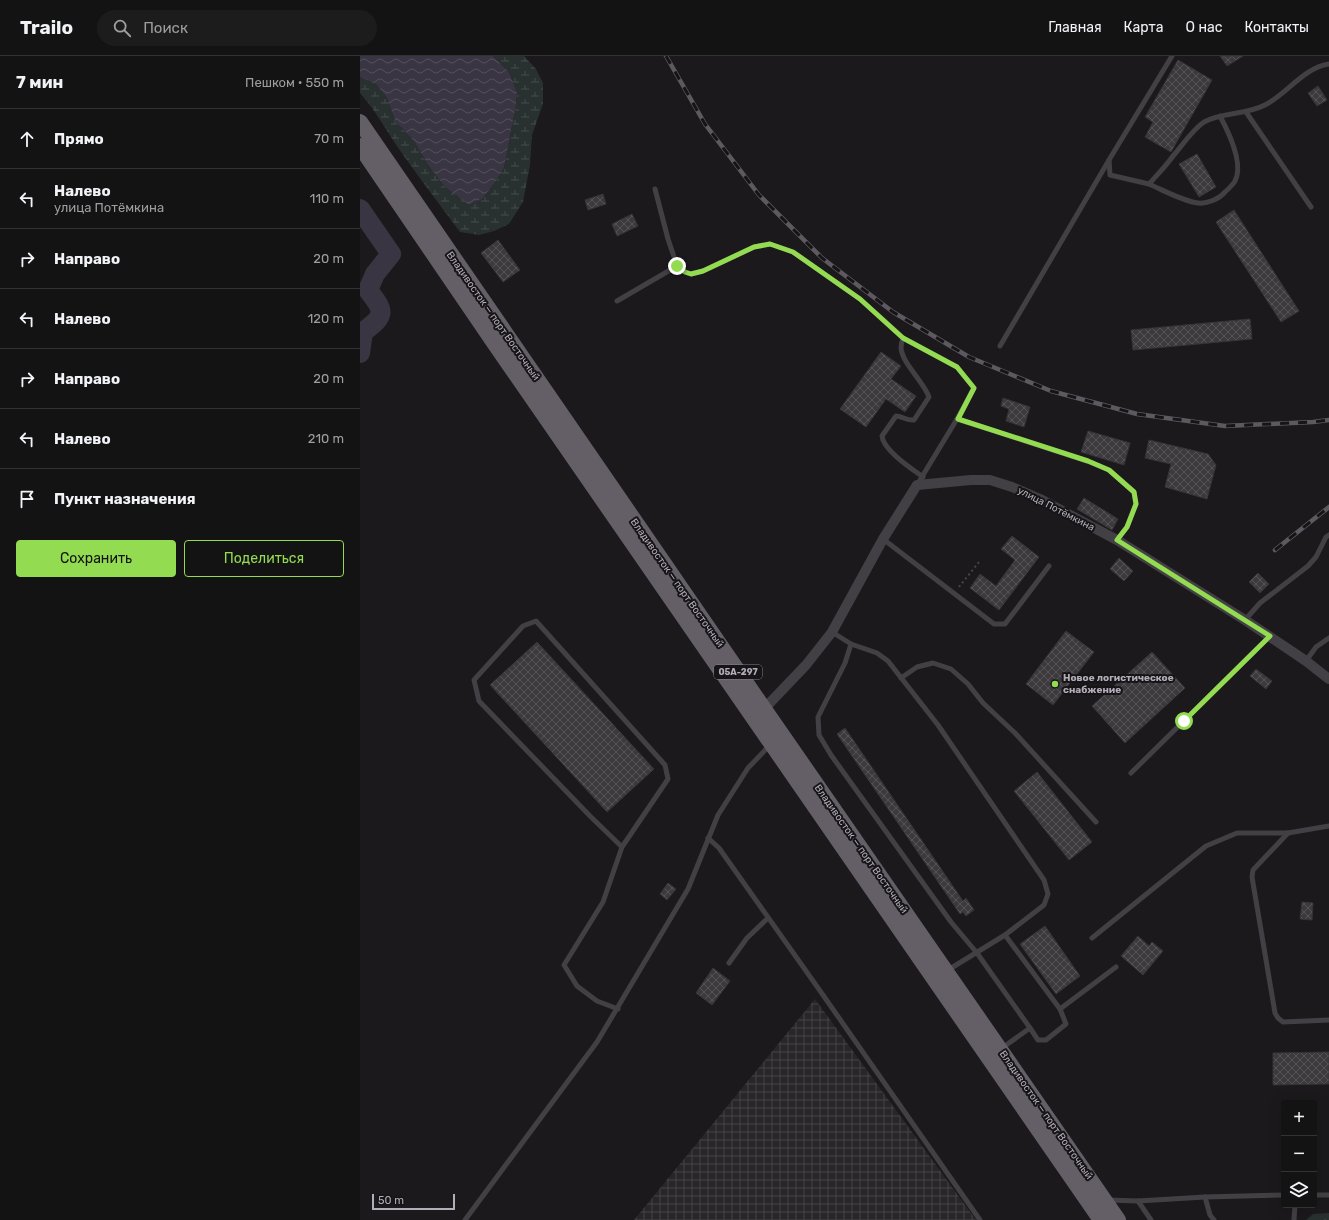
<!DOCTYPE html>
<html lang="ru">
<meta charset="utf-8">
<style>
body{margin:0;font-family:Rubik,sans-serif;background:#1d1c1d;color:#f1f3f6}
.controls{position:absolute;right:12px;bottom:12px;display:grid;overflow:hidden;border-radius:4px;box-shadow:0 4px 16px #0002}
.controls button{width:36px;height:36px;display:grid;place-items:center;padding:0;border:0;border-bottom:1px solid #333234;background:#141314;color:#f1f3f6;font:20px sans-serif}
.scale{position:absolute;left:12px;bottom:10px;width:83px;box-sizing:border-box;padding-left:4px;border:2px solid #b4adb9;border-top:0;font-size:11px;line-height:14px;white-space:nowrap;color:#b4adb9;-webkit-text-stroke:3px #161416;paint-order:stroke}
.stop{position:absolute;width:12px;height:12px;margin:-9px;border:3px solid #93db51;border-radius:50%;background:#fff}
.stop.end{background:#93db51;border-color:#fff;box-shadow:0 1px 4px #0008}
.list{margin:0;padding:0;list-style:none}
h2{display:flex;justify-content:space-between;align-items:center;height:52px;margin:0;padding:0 16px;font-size:17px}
h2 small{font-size:13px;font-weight:400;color:#9d9ea0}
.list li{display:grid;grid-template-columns:26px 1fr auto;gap:12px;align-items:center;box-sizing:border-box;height:60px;padding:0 16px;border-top:1px solid #333234}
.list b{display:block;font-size:15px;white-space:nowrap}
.list p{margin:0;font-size:13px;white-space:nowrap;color:#9d9ea0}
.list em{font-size:13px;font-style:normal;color:#9d9ea0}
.actions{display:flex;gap:8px;padding:12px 16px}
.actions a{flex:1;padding:9px 0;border:1px solid #93db51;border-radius:4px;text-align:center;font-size:14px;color:#93db51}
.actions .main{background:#93db51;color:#111}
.icon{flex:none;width:22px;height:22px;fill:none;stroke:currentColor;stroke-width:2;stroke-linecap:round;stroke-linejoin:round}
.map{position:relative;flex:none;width:969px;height:1164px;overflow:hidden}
header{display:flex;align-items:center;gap:24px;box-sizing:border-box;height:56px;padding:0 20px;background:#141314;border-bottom:1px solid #333234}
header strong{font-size:19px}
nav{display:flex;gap:22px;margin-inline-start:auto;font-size:14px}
.search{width:280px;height:36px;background:#1d1c1d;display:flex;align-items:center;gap:10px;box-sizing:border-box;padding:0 14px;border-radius:22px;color:#9d9ea0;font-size:15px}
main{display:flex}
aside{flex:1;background:#141314}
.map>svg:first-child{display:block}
.industrial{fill:url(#industrial-grid)}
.grass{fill:url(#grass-tufts)}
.wetland{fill:url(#wetland-marsh)}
.water{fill:url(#water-waves)}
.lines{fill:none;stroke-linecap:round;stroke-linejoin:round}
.river{stroke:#393543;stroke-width:20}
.building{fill:url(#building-cross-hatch);stroke:#363437}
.path{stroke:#48454c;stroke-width:2;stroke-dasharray:2 3;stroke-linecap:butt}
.service{stroke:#434045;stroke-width:5}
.minor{stroke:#434045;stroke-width:10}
.trunk{stroke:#645f67;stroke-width:16}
.rail-casing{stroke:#5e5960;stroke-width:4.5}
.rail{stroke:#161416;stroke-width:3;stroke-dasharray:9;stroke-linecap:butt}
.route{stroke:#93db51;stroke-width:5}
.poi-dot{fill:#93db51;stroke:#161416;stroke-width:1.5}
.labels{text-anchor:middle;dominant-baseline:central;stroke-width:4;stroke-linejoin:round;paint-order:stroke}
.shield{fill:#161416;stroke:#857f88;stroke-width:1}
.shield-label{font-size:9px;font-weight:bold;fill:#b4adb9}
.street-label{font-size:10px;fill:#b4adb9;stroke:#161416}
.poi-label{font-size:10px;font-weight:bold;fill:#b4adb9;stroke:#161416;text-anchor:start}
</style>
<header>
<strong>Trailo</strong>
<div class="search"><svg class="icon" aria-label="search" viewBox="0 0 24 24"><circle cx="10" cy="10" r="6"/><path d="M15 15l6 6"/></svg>Поиск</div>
<nav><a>Главная</a><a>Карта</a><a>О нас</a><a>Контакты</a></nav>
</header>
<main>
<aside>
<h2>7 мин<small>Пешком · 550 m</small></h2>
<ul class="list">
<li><svg class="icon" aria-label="ahead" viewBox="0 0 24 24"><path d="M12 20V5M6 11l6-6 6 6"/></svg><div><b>Прямо</b></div><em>70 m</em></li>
<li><svg class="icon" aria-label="left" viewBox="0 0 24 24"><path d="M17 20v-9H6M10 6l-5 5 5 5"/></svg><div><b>Налево</b><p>улица Потёмкина</p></div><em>110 m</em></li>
<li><svg class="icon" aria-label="right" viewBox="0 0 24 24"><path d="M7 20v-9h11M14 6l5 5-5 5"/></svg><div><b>Направо</b></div><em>20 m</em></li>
<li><svg class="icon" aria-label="left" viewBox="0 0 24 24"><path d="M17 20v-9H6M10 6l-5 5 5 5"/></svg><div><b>Налево</b></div><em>120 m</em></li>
<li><svg class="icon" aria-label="right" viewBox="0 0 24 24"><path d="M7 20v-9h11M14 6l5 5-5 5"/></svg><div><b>Направо</b></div><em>20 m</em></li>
<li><svg class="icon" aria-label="left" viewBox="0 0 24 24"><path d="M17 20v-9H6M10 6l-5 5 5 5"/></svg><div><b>Налево</b></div><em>210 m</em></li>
<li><svg class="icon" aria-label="arrive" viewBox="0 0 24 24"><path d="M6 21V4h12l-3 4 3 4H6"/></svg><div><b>Пункт назначения</b></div></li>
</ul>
<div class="actions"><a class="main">Сохранить</a><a>Поделиться</a></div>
</aside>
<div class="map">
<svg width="969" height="1164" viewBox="0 0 969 1164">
<defs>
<pattern id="industrial-grid" width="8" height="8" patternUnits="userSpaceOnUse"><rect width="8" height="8" fill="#282628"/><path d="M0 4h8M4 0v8" fill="none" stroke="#454345"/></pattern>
<pattern id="grass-tufts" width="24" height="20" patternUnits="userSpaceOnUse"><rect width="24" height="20" fill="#283030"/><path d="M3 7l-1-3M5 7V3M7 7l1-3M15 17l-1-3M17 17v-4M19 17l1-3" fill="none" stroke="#454b4c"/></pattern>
<pattern id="wetland-marsh" width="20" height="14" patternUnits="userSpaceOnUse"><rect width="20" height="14" fill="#283030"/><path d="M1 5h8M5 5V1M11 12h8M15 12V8" fill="none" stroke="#454b4c"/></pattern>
<pattern id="water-waves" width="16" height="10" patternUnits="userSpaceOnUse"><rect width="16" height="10" fill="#393543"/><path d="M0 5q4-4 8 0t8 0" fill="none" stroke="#53505c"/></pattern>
<pattern id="building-cross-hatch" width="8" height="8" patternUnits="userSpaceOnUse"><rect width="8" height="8" fill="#3c3a3d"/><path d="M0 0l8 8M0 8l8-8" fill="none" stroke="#565457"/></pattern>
</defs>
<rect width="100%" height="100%" fill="#1b191b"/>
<!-- industrial -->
<path class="industrial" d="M455,943L616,1164H274Z"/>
<!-- grass -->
<path class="grass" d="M969,1157V1164H946L953,1158Z"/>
<!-- wetland -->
<path class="wetland" d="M133,0H164L176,13L183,27V48L172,79L170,109L163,146L149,168L134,175L119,179L100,176C80,149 60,123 41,96C27,76 16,55 0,37V21L16,28L27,42L36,67L42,72L54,85L68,109L85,131L109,149L122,143L136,125L144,112L156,49L157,36L149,16Z"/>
<!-- water -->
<path class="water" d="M0,0H133L149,16L157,36L156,49L144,112L136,125L122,143L109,149L85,131L68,109L54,85L42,72L36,67L27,42L16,28L0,21Z"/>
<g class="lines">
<!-- river -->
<path class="river" d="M0,153L31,198L15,218L8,234C25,256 26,259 3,276L0,297"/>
</g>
<!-- building -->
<g class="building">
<path d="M860,0H883L867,10Z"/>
<path d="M818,4L852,24L811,96L785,81L793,66L785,61Z"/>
<path d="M958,30L967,44L957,50L948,37Z"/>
<path d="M837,98L856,131L839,141L819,108Z"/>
<path d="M243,138L246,148L228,154L225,144Z"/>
<path d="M874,154L939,255L921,266L856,166Z"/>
<path d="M272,158L278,170L257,180L252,168Z"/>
<path d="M138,184L160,214L143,226L121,197Z"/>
<path d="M890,263L892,283L773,294L771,274Z"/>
<path d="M521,296L541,310L531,323L556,340L545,356L526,343L506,371L480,353Z"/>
<path d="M643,342L670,351L664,371L646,365L649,353L641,350Z"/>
<path d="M728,375L770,387L764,409L721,396Z"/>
<path d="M789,384L848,398L856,409L847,443L805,431L811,408L785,402Z"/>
<path d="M724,442L758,463L752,474L717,453Z"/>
<path d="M652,480L679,501L639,554L610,532L620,518L636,530L655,504L641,493Z"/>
<path d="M759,502L773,515L764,525L750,513Z"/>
<path d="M898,517L909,528L900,537L889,526Z"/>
<path d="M706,575L734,596L693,649L666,628Z"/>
<path d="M177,586L294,713L247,756L130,629Z"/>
<path d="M792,596L825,632L765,687L732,650Z"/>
<path d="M896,613L912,625L906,633L890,620Z"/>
<path d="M485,672L603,845L606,842L614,854L606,860L603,856L600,858L477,678Z"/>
<path d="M677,716L732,786L709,804L654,735Z"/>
<path d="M308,827L316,833L307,844L300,838Z"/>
<path d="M942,846L953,847L952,864L940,863Z"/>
<path d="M685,870L720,920L696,938L660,888Z"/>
<path d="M778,880L789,890L792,886L803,895L783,919L761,900Z"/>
<path d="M353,912L370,925L352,949L336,937Z"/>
<path d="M969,996V1028L913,1029V997Z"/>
</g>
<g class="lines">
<!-- path -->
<path class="path" d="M599,531L619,506"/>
<!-- service -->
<g class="service">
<path d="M886,56L951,151"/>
<path d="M749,104L750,119L789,128C797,119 806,110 813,100C822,90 832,74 844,66C861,56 886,59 905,49C927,38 943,12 969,8"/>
<path d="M789,128C803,134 822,145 838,147C847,148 859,143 865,136C868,133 873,129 875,125C884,108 868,75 860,60"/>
<path d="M295,133L308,183L317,210L319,212L325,216L331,218L343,215L394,191L410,188L433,196L500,243L543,282L597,311L614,332L597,363L557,429"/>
<path d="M257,245L317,210"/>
<path d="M543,282C542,285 541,289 541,292C542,307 564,326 569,341L554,364C547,365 542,360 536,360L522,380C523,394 552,413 563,421"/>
<path d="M640,290L749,104L812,0"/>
<path d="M597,363L727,405L749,414L774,436L776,448L767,471L757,484"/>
<path d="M523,483L634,568H645L689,510"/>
<path d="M885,564L900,547L948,510L956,501L966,481L969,479"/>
<path d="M472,576L491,588L517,597L528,605L578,669L684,824L688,838L684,849L645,879L588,914"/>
<path d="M491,588L485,607L458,661L459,679L471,699L591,866L617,897L670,972"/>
<path d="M946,605L956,591L969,582"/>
<path d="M541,622L557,611L573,607L591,613L608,628L623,647L655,677L736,766"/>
<path d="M771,717L910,580"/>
<path d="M928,777L893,814L892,821L915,957L918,962L923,966L969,964"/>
<path d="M348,782L359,792L463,939L620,1164"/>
<path d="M732,882L846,790L877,777H928L969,770"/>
<path d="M369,907L387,882L408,862"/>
<path d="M258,953L237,945L217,930L204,909L243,846L262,791L308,723L305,709L176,565L163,570L114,624L119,645L230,760L262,791"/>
<path d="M700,953L756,911"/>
<path d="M642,992L670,972L678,984H686L706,968L700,953L645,879"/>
<path d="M954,1139H969"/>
<path d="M845,1141L850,1159L854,1164"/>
<path d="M747,1144L778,1145L845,1141L924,1139"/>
<path d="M778,1145L791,1164"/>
<path d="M105,1164L237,986L328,833L358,759L388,712L410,689"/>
<path d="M934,1164L935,1149"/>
</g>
<!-- minor -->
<path class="minor" d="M404,653L446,609L472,576L523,483L557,429L611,424H630L652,431L680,443L757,484L885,564L946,605L969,623"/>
<!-- trunk -->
<g class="trunk">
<path d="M0,66L404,653L758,1164"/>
<path d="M0,90L135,288L741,1164"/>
</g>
<!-- rail casing -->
<g class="rail-casing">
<g id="rail">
<path d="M306,0L345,68L399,139L462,202L533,256L609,301L691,335L777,358L865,370L953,366L969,364"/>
<path d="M915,494L969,451"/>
</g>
</g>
<!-- rail -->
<use href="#rail" class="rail"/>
</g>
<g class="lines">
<!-- route -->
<path class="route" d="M317,210L319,212L325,216L331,218L343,215L394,191L410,188L433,196L500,243L543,282L597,311L614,332L598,363L728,405L749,414L774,436L776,448L767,471L757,484L910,580L824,665"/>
</g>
<!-- markers -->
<circle class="poi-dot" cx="695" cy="628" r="4"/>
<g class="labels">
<!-- shield labels -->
<rect class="shield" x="354" y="609" width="48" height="14" rx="3"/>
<g class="shield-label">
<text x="378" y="616">05А-297</text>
</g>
<!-- street labels -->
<g class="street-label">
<text transform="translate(133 260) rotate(55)">Владивосток — порт Восточный</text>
<text transform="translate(696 453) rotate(27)">улица Потёмкина</text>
<text transform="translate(317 527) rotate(55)">Владивосток — порт Восточный</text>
<text transform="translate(501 793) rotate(55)">Владивосток — порт Восточный</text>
<text transform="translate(686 1059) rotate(55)">Владивосток — порт Восточный</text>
</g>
<!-- poi labels -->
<g class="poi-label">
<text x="703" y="622">Новое логистическое<tspan x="703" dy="12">снабжение</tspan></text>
</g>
</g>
</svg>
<div class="controls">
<button>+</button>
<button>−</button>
<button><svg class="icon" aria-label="layers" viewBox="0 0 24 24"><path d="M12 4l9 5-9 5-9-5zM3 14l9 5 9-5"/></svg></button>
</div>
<div class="scale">50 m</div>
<div class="stop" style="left:824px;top:665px"></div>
<div class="stop end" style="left:317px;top:210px"></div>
</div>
</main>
